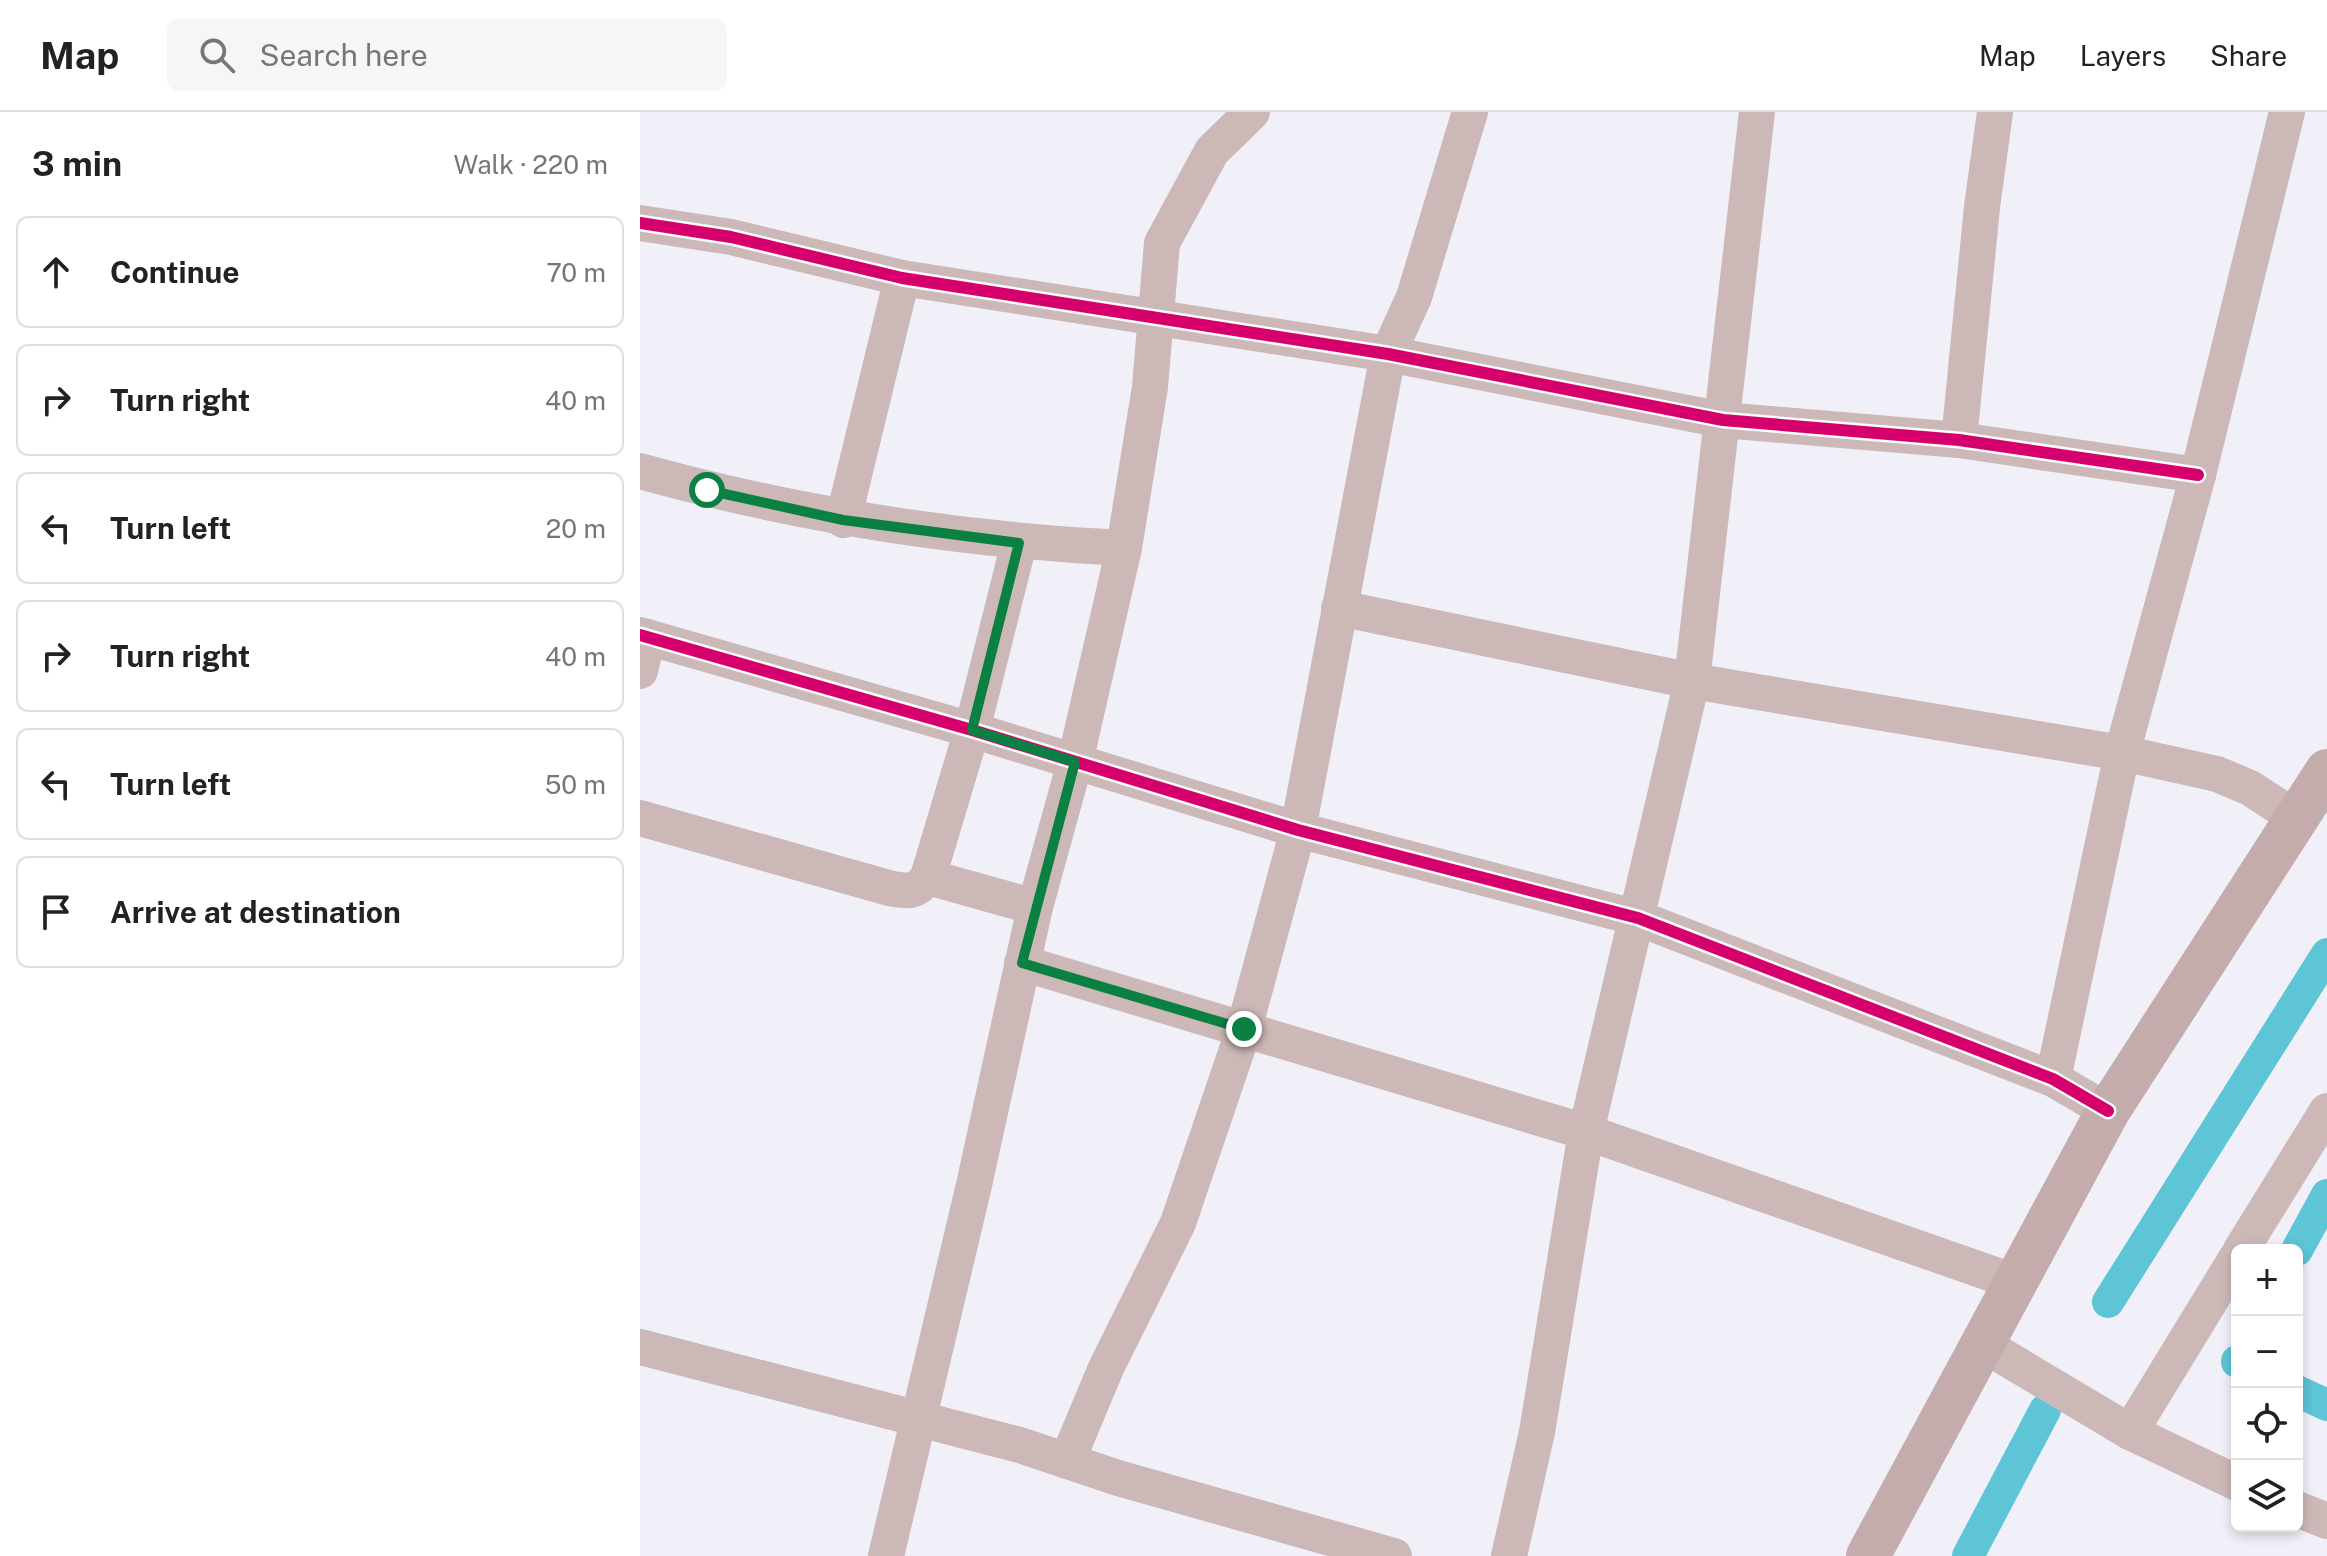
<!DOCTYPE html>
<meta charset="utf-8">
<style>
body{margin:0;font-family:"Public Sans",sans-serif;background:#f6f6f6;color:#222}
.controls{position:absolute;right:24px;bottom:24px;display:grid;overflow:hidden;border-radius:12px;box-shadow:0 4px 12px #0003}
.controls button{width:72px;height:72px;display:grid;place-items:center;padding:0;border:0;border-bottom:2px solid #e0e0e0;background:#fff;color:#222;font:40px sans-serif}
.stop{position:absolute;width:24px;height:24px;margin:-18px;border:6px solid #0b8043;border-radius:50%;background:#fff}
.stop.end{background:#0b8043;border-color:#fff;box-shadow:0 2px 8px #0008}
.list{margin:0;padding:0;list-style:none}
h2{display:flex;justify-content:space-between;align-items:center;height:104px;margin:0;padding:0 32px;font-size:34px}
h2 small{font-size:26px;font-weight:400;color:#767676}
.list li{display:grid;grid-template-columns:52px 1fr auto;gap:24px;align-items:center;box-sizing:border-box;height:112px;margin:0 16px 16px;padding:0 16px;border:2px solid #e0e0e0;border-radius:12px}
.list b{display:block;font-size:30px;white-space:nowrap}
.list em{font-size:26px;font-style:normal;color:#767676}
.icon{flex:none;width:44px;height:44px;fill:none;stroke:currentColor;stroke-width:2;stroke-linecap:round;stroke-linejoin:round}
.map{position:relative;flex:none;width:1687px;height:1444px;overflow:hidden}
header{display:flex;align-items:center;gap:48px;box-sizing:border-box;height:112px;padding:0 40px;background:#fff;border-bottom:2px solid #e0e0e0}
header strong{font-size:38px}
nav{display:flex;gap:44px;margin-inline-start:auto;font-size:28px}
.search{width:560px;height:72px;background:#f6f6f6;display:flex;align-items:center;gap:20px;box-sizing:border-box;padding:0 28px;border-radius:12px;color:#767676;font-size:30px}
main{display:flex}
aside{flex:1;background:#fff}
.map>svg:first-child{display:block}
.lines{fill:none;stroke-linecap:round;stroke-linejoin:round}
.canal{stroke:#5dc5d6;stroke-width:32}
.street{stroke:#ccb8b7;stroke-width:36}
.secondary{stroke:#c3acab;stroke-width:44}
.cycleway-casing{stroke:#fbfbfb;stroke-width:17}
.cycleway{stroke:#d6006c;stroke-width:12}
.route{stroke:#0b8043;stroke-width:10}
</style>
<header>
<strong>Map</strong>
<div class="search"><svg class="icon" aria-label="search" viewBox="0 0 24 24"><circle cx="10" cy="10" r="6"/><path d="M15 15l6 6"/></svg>Search here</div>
<nav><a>Map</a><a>Layers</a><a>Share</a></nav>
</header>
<main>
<aside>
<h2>3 min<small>Walk · 220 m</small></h2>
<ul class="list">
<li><svg class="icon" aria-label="ahead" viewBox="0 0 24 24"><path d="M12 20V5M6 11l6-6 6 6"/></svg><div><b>Continue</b></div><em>70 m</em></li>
<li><svg class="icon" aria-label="right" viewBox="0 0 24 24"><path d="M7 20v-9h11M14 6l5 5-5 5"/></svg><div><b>Turn right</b></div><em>40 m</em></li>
<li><svg class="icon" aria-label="left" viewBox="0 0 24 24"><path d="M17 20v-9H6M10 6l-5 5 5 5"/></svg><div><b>Turn left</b></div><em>20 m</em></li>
<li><svg class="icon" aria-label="right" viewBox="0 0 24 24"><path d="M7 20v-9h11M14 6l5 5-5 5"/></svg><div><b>Turn right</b></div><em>40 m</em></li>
<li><svg class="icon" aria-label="left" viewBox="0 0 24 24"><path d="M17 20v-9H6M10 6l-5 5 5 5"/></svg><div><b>Turn left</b></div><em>50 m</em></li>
<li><svg class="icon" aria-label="arrive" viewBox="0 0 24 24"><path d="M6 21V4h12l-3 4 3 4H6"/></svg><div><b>Arrive at destination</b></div></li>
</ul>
</aside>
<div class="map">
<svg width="1687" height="1444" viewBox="0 0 1687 1444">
<rect width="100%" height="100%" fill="#f1f0f8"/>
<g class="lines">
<!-- canal -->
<g class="canal">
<path d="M1657,1138L1687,1083"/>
<path d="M1468,1190L1687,842"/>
<path d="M1597,1249V1250"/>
<path d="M1657,1279L1687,1293"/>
<path d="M1328,1444L1405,1298"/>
</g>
<!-- street -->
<g class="street">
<path d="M0,111L91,125L262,166L748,242L1083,308L1319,328L1558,363"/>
<path d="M1319,328L1342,95L1355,0"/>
<path d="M0,359C159,403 319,428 484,436"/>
<path d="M203,408L262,166"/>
<path d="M699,496L1052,569L1482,641L1577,662L1610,676L1656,706"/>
<path d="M0,523L332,618L658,718L998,806L1413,967L1468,999"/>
<path d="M0,559L8,525"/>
<path d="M0,706L249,776C268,780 276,781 288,765L332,618L379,431"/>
<path d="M288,765L395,795"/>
<path d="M382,851L946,1020L1375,1170"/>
<path d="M1413,967L1482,641L1558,363L1647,0"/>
<path d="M1601,1138L1687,999"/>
<path d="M1344,1233L1490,1320L1597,1371"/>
<path d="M0,1235L380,1333L478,1366L754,1444"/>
<path d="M1490,1320L1597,1145"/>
<path d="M427,1349L466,1256L538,1111L604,917L658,718L748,242L774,185L830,0"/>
<path d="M1657,1397L1687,1409"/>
<path d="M246,1444L334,1073L395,795L435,650L484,436L510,275L522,131L572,39L612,0"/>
<path d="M869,1444L897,1320L946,1020L1052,569L1117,0"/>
</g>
<!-- secondary -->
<path class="secondary" d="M1228,1444L1468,999L1687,659"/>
<!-- cycleway casing -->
<g class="cycleway-casing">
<g id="cycleway">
<path d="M0,111L91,125L262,166L748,242L1083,308L1319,328L1558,363"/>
<path d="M0,523L332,618L658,718L998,806L1413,967L1468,999"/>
</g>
</g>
<!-- cycleway -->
<use href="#cycleway" class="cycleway"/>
</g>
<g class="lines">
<!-- route -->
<path class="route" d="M67,378L203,408L379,431L332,618L435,650L382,851L604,917"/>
</g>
</svg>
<div class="controls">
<button>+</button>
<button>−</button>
<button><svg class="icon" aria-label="locate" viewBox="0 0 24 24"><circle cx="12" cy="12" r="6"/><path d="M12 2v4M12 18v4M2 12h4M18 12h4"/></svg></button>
<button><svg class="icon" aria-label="layers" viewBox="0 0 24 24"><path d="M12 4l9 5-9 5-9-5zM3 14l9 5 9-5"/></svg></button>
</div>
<div class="stop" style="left:67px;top:378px"></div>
<div class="stop end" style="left:604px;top:917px"></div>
</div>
</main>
